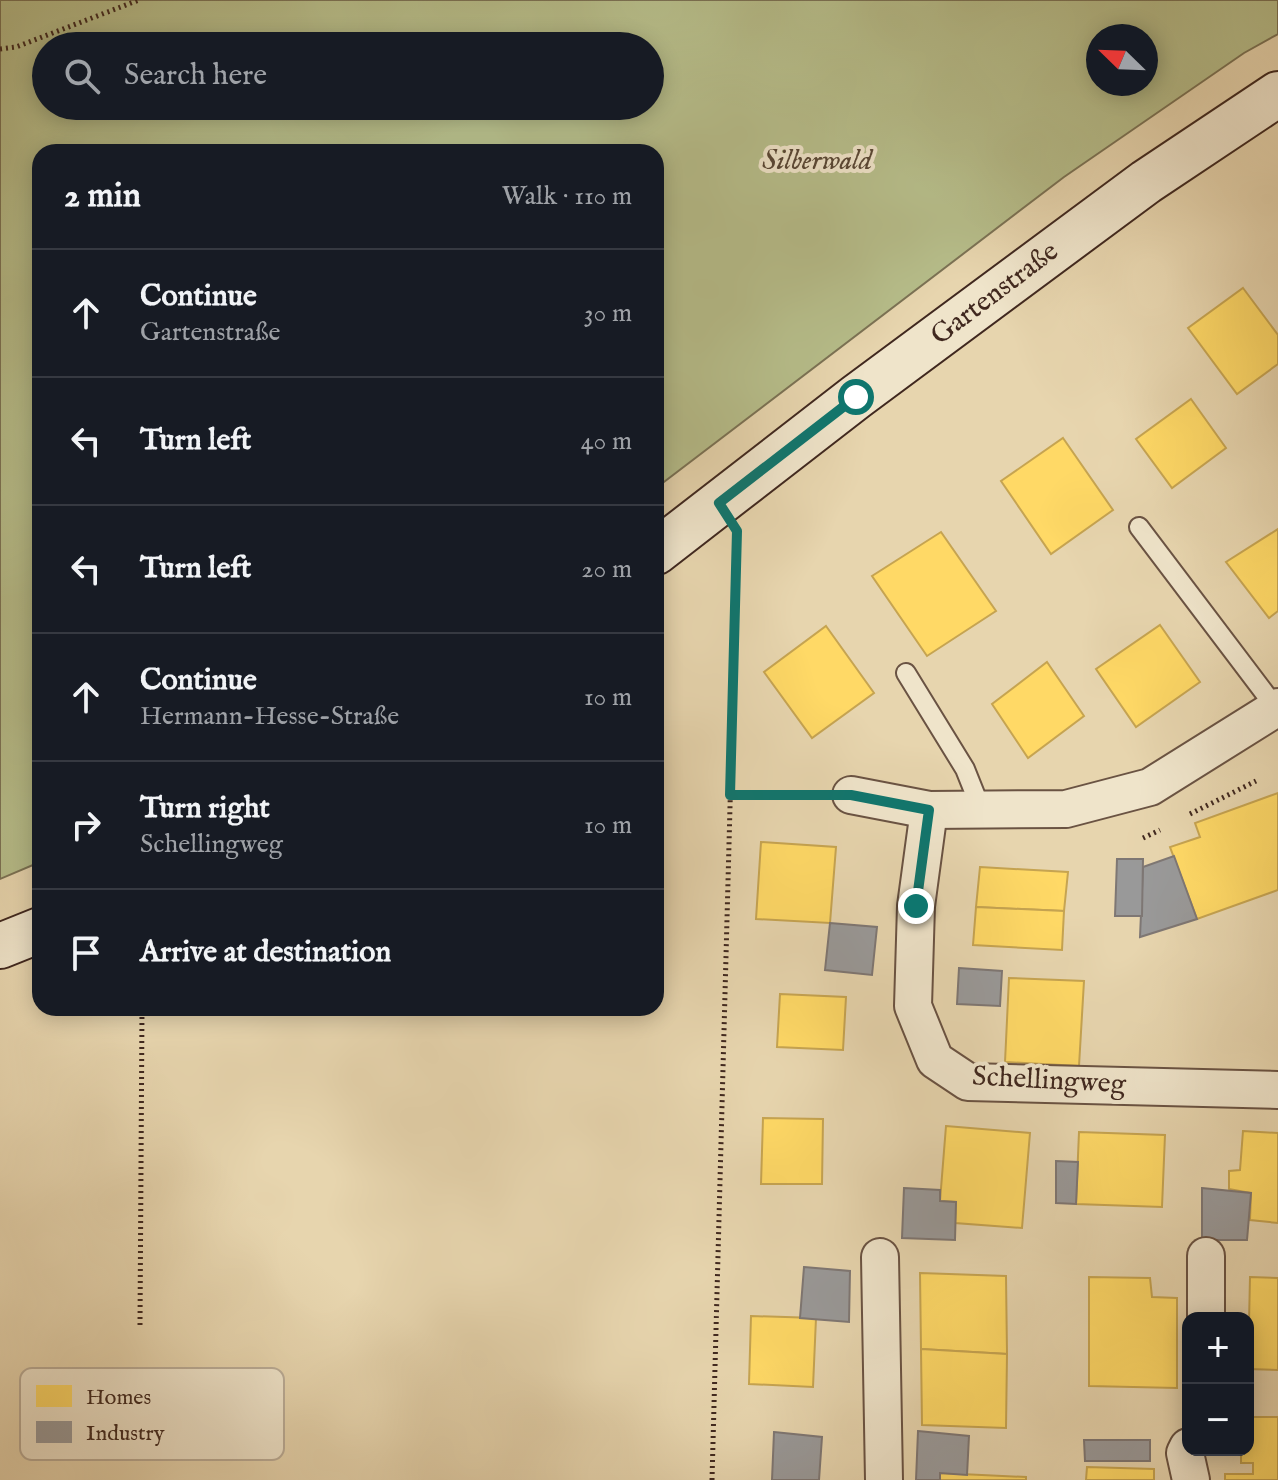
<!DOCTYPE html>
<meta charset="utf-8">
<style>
body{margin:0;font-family:"IM FELL English",serif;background:#242831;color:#f1f3f6}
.controls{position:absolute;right:24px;bottom:24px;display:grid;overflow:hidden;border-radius:16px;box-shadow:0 4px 20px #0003}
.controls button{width:72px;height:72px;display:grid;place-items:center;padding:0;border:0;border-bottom:2px solid #363941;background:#171b24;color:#f1f3f6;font:40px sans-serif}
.compass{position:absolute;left:1086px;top:24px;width:72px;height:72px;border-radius:50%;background:#171b24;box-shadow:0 4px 20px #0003;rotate:293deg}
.stop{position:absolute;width:24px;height:24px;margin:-18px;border:6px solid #0f766e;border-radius:50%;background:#fff}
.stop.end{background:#0f766e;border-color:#fff;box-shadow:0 2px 8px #0008}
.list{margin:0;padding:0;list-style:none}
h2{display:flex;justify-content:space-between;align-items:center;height:104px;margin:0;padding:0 32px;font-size:34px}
h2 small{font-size:26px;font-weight:400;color:#9ea1a6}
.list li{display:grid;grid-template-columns:52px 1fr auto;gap:24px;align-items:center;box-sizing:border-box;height:128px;padding:0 32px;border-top:2px solid #363941}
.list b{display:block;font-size:30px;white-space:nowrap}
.list p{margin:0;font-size:26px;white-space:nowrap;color:#9ea1a6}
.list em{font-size:26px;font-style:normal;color:#9ea1a6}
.icon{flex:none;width:44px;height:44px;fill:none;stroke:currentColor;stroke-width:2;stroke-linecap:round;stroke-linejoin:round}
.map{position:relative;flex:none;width:1278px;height:1480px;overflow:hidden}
.search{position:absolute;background:#171b24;box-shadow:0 4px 20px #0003;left:32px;top:32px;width:632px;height:88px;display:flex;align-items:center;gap:20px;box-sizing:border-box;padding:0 28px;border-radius:44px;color:#9ea1a6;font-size:30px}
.panel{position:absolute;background:#171b24;box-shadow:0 4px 20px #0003;left:32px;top:144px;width:632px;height:872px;border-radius:24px}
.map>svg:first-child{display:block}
.green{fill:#b6bd8a;stroke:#7b7254;stroke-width:2;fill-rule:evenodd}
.homes{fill:#ffd966;stroke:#c6a451;stroke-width:2}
.industry{fill:#999;stroke:#7e7774;stroke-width:2}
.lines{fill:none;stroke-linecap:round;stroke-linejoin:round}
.lane-casing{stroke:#6a5343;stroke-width:22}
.street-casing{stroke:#6a5343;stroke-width:40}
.secondary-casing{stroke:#40281f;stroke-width:48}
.path{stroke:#40281f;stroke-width:5;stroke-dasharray:2 4;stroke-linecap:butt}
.lane{stroke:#efe4ca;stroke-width:18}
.street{stroke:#efe4ca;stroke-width:36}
.secondary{stroke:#efe4ca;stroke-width:44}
.route{stroke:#0f766e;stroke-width:10}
.labels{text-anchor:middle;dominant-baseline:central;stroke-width:8;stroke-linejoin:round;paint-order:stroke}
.park-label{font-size:28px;font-style:italic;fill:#584634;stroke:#efe4ca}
.street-label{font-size:28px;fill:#40281f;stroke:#efe4ca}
.key{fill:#efe4ca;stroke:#baac97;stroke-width:2}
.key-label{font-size:22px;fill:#40281f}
</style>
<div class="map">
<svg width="1278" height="1480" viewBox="0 0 1278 1480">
<rect width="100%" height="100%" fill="#e7d5ae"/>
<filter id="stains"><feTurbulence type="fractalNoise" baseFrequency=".0025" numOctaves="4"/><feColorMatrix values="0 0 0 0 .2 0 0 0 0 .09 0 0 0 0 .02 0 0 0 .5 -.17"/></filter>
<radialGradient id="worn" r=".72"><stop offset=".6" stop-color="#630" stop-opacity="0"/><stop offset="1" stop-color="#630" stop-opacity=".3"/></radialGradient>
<!-- green -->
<path class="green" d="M0,0H1278V34L1244,53L1064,177L656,488V152H40V862L0,879ZM1098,36H1146V84H1098ZM46,46H650V106H46Z"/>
<!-- homes -->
<g class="homes">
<path d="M1243,288L1278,335V364L1237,394L1188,328Z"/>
<path d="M1191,399L1226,448L1172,488L1136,439Z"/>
<path d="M1063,438L1113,510L1051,554L1001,481Z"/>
<path d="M1278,529V611L1269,618L1226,562Z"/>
<path d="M941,532L996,611L927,656L872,576Z"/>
<path d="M1160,625L1200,682L1136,727L1096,669Z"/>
<path d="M826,626L874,693L812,738L764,672Z"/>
<path d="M1047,662L1084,716L1028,758L992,704Z"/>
<path d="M1278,793V890L1197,919L1170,847L1200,837L1195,823Z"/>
<path d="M761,842L836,847L830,923L756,919Z"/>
<path d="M980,867L1068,872L1064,911L976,907Z"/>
<path d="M976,907L1064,911L1062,950L973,945Z"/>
<path d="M1009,978L1084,981L1079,1066L1005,1062Z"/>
<path d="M780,994L846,997L843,1050L777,1047Z"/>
<path d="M763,1118L823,1119L822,1184H761Z"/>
<path d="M946,1126L1030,1133L1022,1228L955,1223L956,1202L940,1201Z"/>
<path d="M1243,1131L1278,1133V1223L1250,1220L1251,1193L1229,1189V1171L1240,1170Z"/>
<path d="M1079,1132L1165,1135L1162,1207L1076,1204Z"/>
<path d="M920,1273L1006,1276L1007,1354L921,1349Z"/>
<path d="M1089,1277L1150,1278L1152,1297L1177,1298V1388L1089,1386Z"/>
<path d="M1250,1277L1278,1278V1370L1248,1369Z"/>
<path d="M751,1316L816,1318L813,1387L749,1384Z"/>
<path d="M921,1349L1007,1354L1006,1428L922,1425Z"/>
<path d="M1248,1417H1278V1480H1225V1474H1253V1463H1241V1450H1248Z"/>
<path d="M1087,1467L1154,1469V1480H1086Z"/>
<path d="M940,1473L1026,1477V1480H940Z"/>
</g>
<!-- industry -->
<g class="industry">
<path d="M1174,856L1197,919L1140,937L1143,867Z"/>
<path d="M1117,859H1143L1142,916H1115Z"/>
<path d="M830,923L877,927L872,975L825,970Z"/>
<path d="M959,968L1002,971L1000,1006L957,1004Z"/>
<path d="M1056,1161L1078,1162L1076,1204L1056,1203Z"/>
<path d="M904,1188L940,1190V1201L956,1202L955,1240L902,1238Z"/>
<path d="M1202,1188L1251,1193L1247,1240H1202Z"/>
<path d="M804,1267L850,1271L849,1322L800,1318Z"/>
<path d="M918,1431L969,1436L967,1475L940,1473V1480H916Z"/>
<path d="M774,1432L822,1437L819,1480H772Z"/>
<path d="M1084,1440H1150V1461H1085Z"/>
</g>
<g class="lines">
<!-- lane casing -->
<g class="lane-casing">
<g id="lane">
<path d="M1139,527L1276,708"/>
<path d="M906,673L965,769L981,809"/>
</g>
</g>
<!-- street casing -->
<g class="street-casing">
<g id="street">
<path d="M851,795L929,810L1066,809L1150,787L1278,707"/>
<path d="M929,810L916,906L913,1006L935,1060L968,1082L1278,1090"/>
<path d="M1206,1256V1318"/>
<path d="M880,1257L884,1480"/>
<path d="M1188,1447L1185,1453L1191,1480"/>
</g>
</g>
<!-- secondary casing -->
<g class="secondary-casing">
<g id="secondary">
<path d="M656,552L856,397L1146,182L1278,94"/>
<path d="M0,946L40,930"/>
</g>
</g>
<!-- path -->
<g class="path">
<path d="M0,49L16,47L139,0"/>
<path d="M730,795H810"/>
<path d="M1190,814L1256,781"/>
<path d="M1143,838L1160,830"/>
<path d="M140,1325L142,1008"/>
<path d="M712,1480L737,545"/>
</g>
<!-- lane -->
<use href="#lane" class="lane"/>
<!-- street -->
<use href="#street" class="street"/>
<!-- secondary -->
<use href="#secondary" class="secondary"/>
</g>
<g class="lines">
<!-- route -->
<path class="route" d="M856,397L719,503L737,531L730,795H851L929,810L916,906"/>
</g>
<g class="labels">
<!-- park labels -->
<g class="park-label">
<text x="817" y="161">Silberwald</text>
</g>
<!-- street labels -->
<g class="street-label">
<text transform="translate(995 294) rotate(-37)">Gartenstraße</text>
<text transform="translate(1049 1081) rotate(3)">Schellingweg</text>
</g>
</g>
<!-- legend -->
<rect x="20" y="1368" width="264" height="92" rx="12" class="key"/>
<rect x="36" y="1385" width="36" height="22" fill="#ffd966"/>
<rect x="36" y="1421" width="36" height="22" fill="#999"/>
<g class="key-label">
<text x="86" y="1404">Homes</text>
<text x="86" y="1440">Industry</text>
</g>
<rect width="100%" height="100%" filter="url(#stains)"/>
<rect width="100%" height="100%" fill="url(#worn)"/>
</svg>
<div class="controls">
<button>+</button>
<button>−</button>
</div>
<svg class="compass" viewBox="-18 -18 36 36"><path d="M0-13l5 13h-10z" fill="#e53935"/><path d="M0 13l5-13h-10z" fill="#9ea1a6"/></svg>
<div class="stop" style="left:856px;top:397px"></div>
<div class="stop end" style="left:916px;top:906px"></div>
<div class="search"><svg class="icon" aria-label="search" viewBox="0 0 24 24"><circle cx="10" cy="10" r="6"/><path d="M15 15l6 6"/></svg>Search here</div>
<section class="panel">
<h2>2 min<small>Walk · 110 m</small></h2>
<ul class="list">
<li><svg class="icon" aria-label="ahead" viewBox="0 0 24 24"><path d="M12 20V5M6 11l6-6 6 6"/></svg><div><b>Continue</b><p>Gartenstraße</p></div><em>30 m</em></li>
<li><svg class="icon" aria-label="left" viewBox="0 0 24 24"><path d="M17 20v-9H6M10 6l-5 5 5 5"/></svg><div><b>Turn left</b></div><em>40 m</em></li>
<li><svg class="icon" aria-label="left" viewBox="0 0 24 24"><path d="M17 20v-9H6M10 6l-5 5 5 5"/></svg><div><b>Turn left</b></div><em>20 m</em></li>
<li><svg class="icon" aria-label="ahead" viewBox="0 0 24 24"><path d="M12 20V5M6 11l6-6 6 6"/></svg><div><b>Continue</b><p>Hermann-Hesse-Straße</p></div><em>10 m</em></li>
<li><svg class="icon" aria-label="right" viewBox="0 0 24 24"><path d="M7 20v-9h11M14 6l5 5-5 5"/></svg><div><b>Turn right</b><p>Schellingweg</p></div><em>10 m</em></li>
<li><svg class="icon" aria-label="arrive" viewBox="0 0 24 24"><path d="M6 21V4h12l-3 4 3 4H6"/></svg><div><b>Arrive at destination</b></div></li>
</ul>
</section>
</div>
